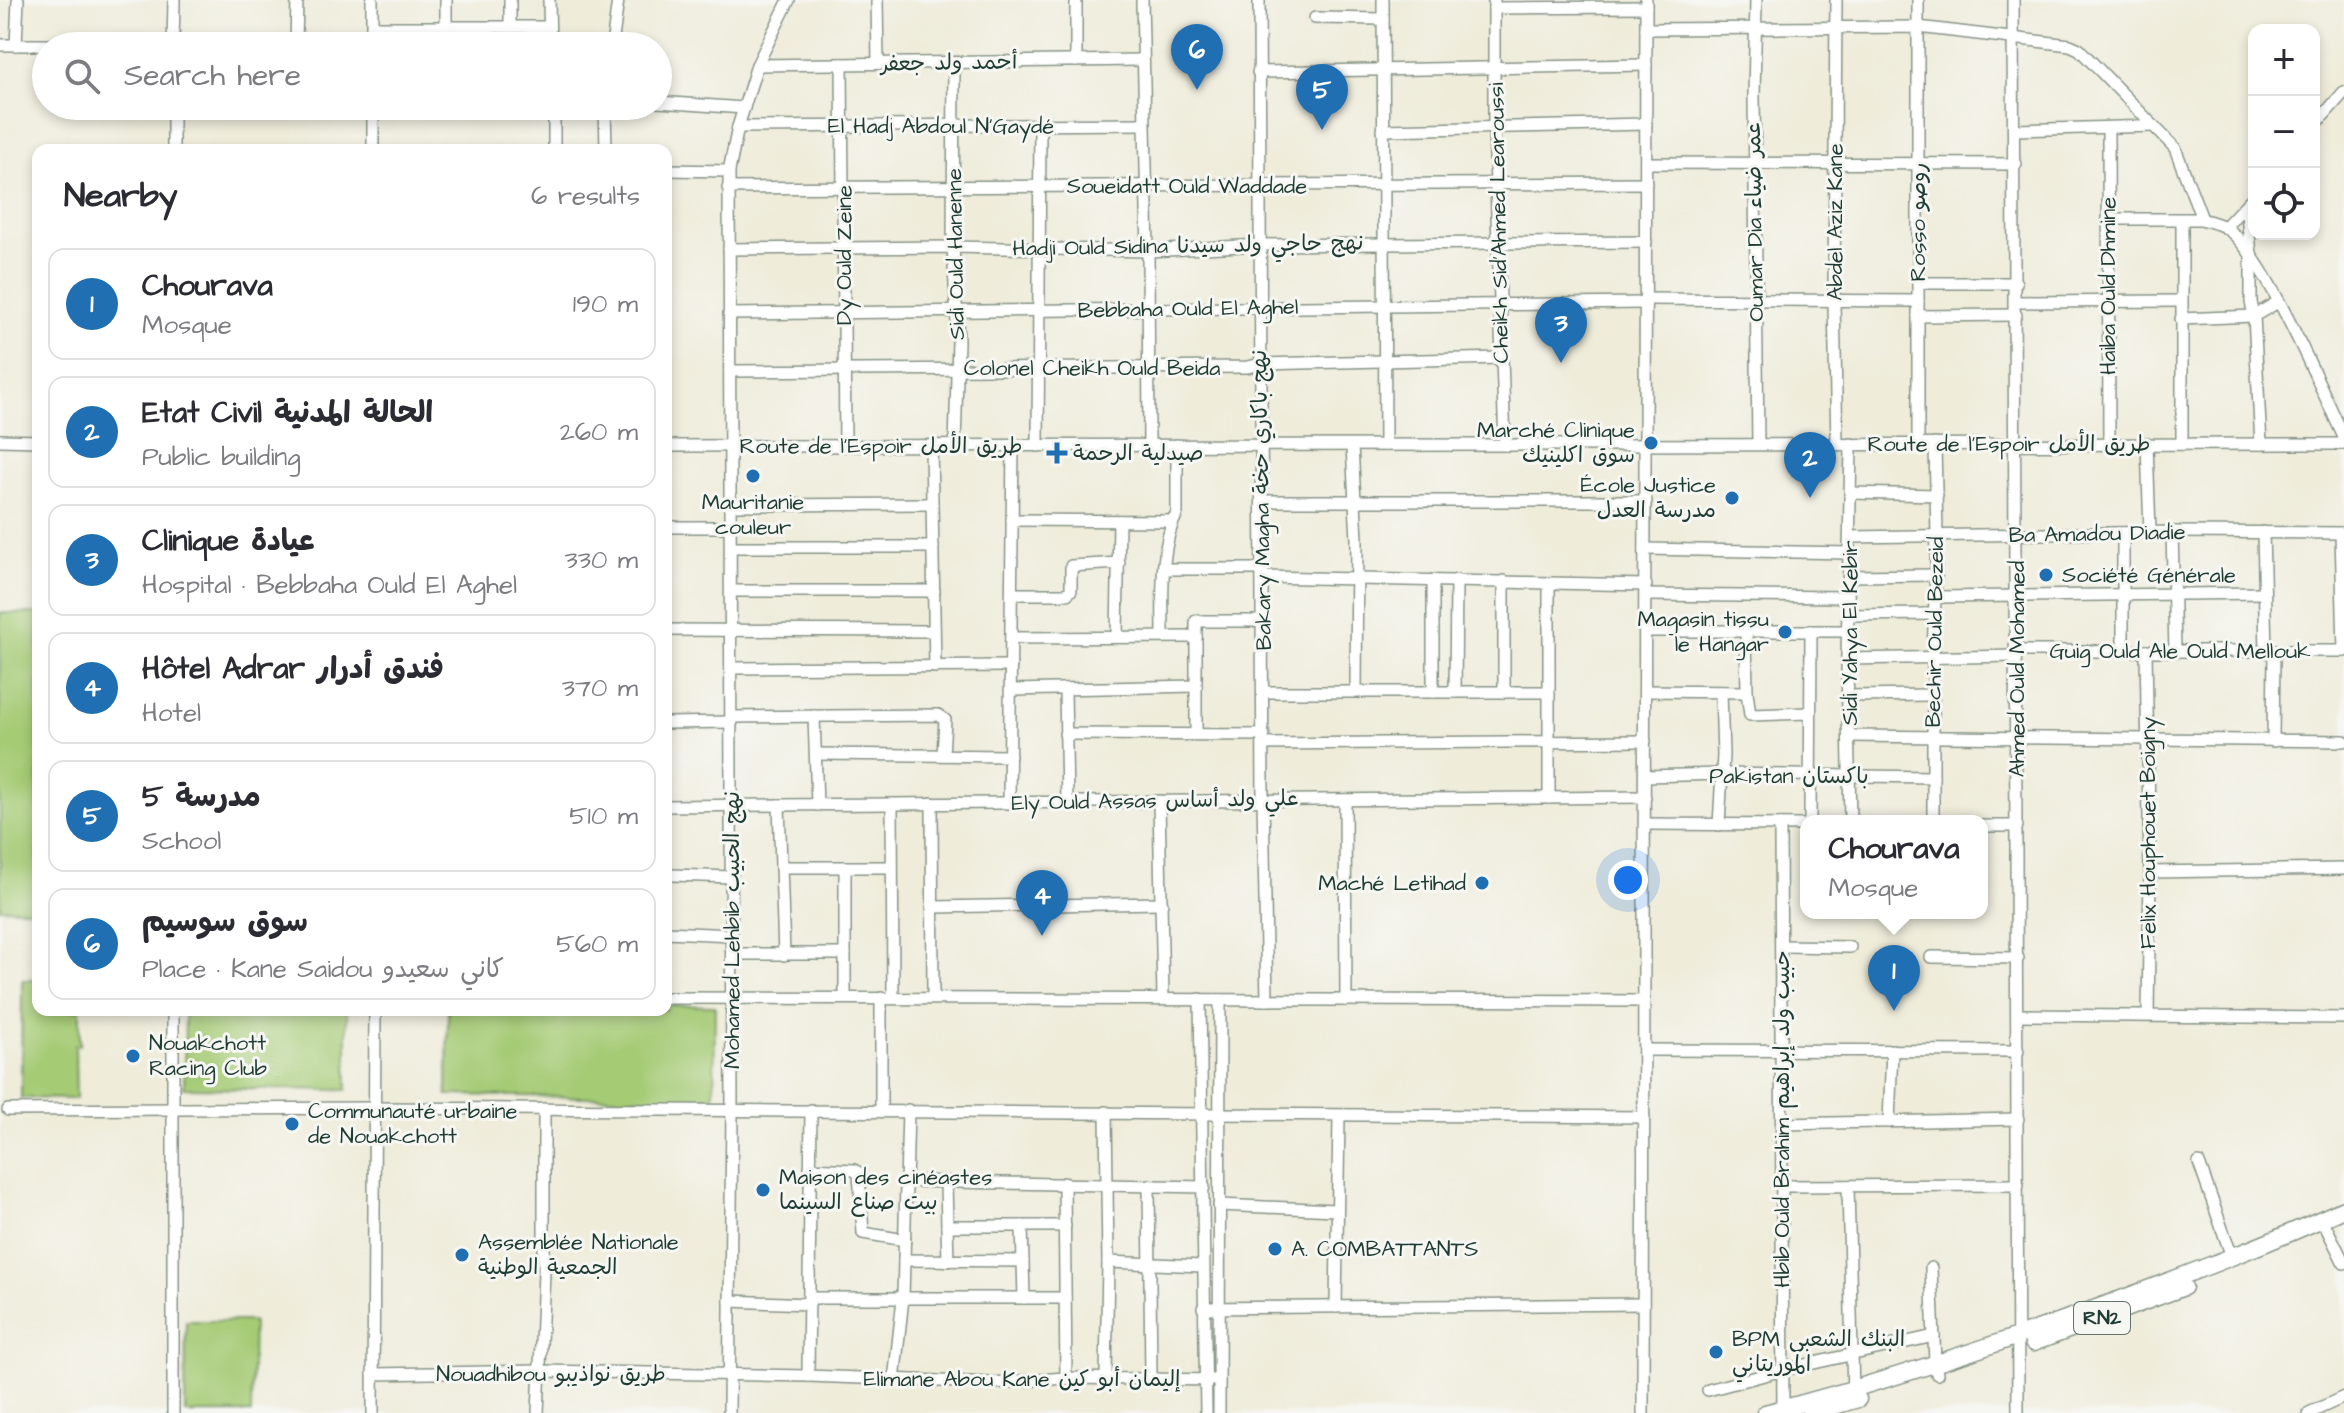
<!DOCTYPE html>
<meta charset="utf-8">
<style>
body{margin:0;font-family:"Architects Daughter","Playpen Sans Arabic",sans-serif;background:#f7f7f7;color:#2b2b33}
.controls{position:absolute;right:24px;top:24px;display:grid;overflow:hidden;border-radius:16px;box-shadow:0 4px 12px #0003}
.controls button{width:72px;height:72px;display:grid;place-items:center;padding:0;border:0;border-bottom:2px solid #e1e1e2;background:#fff;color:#2b2b33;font:40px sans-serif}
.you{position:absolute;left:1628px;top:880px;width:28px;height:28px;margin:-20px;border:6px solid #fff;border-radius:50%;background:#1a73e8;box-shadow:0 0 0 12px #1a73e833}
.badge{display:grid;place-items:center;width:52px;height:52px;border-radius:50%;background:#1f6fb2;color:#fff;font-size:26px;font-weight:700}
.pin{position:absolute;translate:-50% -66px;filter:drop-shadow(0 2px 4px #0008)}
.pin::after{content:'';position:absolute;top:42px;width:28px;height:24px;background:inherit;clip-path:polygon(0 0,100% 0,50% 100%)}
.popup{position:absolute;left:1800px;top:815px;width:188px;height:104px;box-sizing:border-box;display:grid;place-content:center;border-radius:16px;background:#fff;filter:drop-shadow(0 2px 6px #0005);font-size:26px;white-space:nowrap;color:#7c7c81}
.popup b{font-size:30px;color:#2b2b33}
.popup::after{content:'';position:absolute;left:50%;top:100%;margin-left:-16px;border:16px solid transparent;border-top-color:#fff}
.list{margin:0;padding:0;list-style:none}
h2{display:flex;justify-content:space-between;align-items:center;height:104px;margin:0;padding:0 32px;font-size:34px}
h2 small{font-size:26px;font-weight:400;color:#7c7c81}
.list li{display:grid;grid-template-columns:52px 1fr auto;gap:24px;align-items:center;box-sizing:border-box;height:112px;margin:0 16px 16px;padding:0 16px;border:2px solid #e1e1e2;border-radius:16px}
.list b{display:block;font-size:30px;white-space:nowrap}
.list p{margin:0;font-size:26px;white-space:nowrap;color:#7c7c81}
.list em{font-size:26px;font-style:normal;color:#7c7c81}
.icon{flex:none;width:44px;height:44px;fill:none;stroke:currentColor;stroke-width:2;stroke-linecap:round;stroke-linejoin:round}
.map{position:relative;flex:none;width:2344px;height:1413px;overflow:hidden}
.search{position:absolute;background:#fff;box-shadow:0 4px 12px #0003;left:32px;top:32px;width:640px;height:88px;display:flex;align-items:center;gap:20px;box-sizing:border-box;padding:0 28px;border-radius:44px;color:#7c7c81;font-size:30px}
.panel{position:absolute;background:#fff;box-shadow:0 4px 12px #0003;left:32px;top:144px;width:640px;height:872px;border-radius:16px}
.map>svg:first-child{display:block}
.green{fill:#a5cb75;stroke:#628454;stroke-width:2}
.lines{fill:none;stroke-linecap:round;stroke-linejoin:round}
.minor-casing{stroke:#879487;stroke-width:14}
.highway-casing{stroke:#879487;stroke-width:19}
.minor{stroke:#fff;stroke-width:11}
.highway{stroke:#fff;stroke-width:16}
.poi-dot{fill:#1f6fb2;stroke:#f6f6f2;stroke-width:3}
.labels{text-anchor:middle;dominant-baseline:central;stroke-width:6;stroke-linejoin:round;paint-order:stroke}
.shield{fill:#f6f6f2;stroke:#60746d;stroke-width:2}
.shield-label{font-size:20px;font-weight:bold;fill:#1f3d34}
.street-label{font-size:22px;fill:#1f3d34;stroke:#f6f6f2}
.poi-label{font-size:22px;fill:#1f3d34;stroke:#f6f6f2;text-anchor:start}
</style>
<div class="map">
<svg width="2344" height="1413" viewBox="0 0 2344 1413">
<rect width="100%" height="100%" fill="#f6f6f2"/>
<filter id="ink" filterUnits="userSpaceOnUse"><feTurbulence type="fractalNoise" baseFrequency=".0125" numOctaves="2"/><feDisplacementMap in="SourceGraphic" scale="16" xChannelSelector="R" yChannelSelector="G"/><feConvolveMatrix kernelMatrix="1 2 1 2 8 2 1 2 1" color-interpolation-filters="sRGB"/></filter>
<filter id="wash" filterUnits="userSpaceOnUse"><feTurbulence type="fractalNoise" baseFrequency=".006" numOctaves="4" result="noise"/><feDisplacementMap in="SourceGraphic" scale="32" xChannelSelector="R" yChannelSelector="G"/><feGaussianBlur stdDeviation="1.8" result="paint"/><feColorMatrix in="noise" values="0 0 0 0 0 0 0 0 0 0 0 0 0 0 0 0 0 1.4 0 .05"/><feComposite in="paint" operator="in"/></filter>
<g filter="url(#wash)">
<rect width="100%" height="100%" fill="#efecda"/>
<!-- green -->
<g class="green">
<path d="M0,613H38V910L0,908Z"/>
<path d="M22,980H38V1010H80V1045H75L76,1099L21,1098Z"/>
<path d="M666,1005L715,1006L714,1099L447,1095L448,1010H666Z"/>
<path d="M185,1010H347V1090L184,1088Z"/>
<path d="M186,1321H253L251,1413H185Z"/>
</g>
</g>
<g filter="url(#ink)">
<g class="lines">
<!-- minor casing -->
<g class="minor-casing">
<g id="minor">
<path d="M372,0V33"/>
<path d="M446,0V26"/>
<path d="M510,0V27"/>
<path d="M549,0L550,46"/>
<path d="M877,0L878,63"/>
<path d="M1142,0L1148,251L1149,446"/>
<path d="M1259,0L1263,800L1267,1000"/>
<path d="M1383,0L1385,445"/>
<path d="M1494,0V127L1505,445"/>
<path d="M1756,0L1754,96L1758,444"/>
<path d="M1836,0L1834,302L1837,444"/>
<path d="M1918,0V444"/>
<path d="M2013,0L2018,1413"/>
<path d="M1494,8L1646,7"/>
<path d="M1315,18L1383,19"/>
<path d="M372,27H549"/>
<path d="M1646,29L1918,27L2070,45L2079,49L2175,148L2202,219C2209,222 2219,223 2226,228C2264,252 2321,390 2344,437"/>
<path d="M0,45H372"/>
<path d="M16,45L18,0"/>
<path d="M296,45L297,0"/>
<path d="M173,46L174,0"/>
<path d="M612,46L618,0"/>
<path d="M1076,61V0"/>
<path d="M954,63L953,247L958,341L955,446"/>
<path d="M842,64L845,446"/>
<path d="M757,65L1142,60"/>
<path d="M1258,72L1646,65"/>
<path d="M658,102L744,108"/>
<path d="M173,106V150"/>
<path d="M373,106V150"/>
<path d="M554,106V150"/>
<path d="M605,106L606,150"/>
<path d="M2314,126L2344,92"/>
<path d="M738,127L1144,124"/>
<path d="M2108,129L2109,443"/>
<path d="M1383,130L1646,124"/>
<path d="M2015,130L2154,126"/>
<path d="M1646,163L2016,164"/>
<path d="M666,170L729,171"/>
<path d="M728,188L1646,183"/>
<path d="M2246,205L2251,254V302L2254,316L2261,444"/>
<path d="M2108,219H2202"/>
<path d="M2225,227L2254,196"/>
<path d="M729,249L953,247L1148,251L1260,245L1646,242"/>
<path d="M1918,283H2016"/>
<path d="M1646,299L1918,301"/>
<path d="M2016,302L2180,301"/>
<path d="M729,314L1646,303"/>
<path d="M1918,316L2016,315"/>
<path d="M2181,319L2254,316L2278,302"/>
<path d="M730,371L1248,367L1261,364L1502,358"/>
<path d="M0,440L38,441"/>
<path d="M2147,443L2150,533"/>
<path d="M2182,444V220"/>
<path d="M666,446L2344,444"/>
<path d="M931,446L935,667"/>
<path d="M1038,446L1040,126"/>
<path d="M1352,446L1357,539L1356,692"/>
<path d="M1851,493L1937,495"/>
<path d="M1262,501H1646"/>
<path d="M731,505L932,504"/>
<path d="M1012,520L1172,521"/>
<path d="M666,527H731"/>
<path d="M2172,532L2175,651"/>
<path d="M2263,532L2266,652"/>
<path d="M2123,533V651"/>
<path d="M2341,533L2344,651"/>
<path d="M1850,537L2176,532L2344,533"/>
<path d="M731,547H933"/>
<path d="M1645,549L1849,553"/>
<path d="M1164,569H1263"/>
<path d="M1849,576L1936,575"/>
<path d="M1263,577L1646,585"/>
<path d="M1549,583V798"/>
<path d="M732,591H934"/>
<path d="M1012,594H1067L1071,590V566L1119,563"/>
<path d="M1646,595L1848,597"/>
<path d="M1936,597L2264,593"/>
<path d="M1848,615L1935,614"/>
<path d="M666,630L934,631"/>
<path d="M1646,631H1848"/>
<path d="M1746,631L1747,692L1750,715L1810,713"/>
<path d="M1117,636L1119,521"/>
<path d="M1163,636C1163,597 1159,548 1177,513V445"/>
<path d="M1011,638L1196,637"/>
<path d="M2017,651H2344"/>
<path d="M2146,651L2150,872L2148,1015"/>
<path d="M1847,659L2017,656"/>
<path d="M731,668L1011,666"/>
<path d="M1065,689L1067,802"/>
<path d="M1011,690L1196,686"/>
<path d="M1645,691L1747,692"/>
<path d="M1263,692H1548"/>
<path d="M1433,692V580"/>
<path d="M1455,692L1456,580"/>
<path d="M1504,692V581"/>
<path d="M1848,696L1933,695"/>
<path d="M814,716L817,805"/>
<path d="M732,717L938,715L945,720L943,755"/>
<path d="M666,723L732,722"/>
<path d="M1065,734L1264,735"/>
<path d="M1196,734V621H1263"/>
<path d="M1849,736L2344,741"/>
<path d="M2273,741L2274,652"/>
<path d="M1264,744L1645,741"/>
<path d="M816,754L1010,756"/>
<path d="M1645,776L1722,774L1933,777"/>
<path d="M1345,800L1346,1000"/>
<path d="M1159,801L1163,999"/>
<path d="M932,803L933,998"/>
<path d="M1009,803L1013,446"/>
<path d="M892,804L893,998"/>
<path d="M779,805L784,955"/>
<path d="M666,806L1645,797"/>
<path d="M1810,821L1811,631"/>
<path d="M1850,821L1847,659L1851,444"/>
<path d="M1933,821V658L1937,536L1935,444"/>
<path d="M1645,824L1806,825"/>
<path d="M1719,825L1723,755L1721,692"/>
<path d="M1780,825L1783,1412"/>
<path d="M1982,826H2017"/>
<path d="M781,867H892"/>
<path d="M845,867V998"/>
<path d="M2150,872L2344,869"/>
<path d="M672,875L732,877"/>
<path d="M932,907L1162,903"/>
<path d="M666,932L732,935"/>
<path d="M1781,946L1850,947"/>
<path d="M732,954H845"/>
<path d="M1931,957L2018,958"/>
<path d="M666,998L1644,1001"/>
<path d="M1200,999L1206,1413"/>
<path d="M2018,1015L2344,1018"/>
<path d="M1644,1050L2018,1051"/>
<path d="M8,1110L375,1108L1644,1117"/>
<path d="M881,1110V998"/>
<path d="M1106,1112L1108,1262L1106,1378"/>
<path d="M1889,1122L1892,1050"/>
<path d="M1783,1124L2018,1119"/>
<path d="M2199,1163L2232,1257"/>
<path d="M810,1168L854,1170L859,1173L863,1233L905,1240"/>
<path d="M906,1181L1204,1187"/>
<path d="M946,1182L947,1226H1065"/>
<path d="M1064,1183L1066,1378"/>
<path d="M1149,1185L1151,1378"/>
<path d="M1783,1186L2018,1185"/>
<path d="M1848,1186L1853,1396"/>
<path d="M1219,1205L1336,1210"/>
<path d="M2322,1219L2344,1263"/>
<path d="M947,1226L948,1261"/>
<path d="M1022,1226L1024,1298"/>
<path d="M904,1260L1023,1261"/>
<path d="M1108,1262L1202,1266"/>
<path d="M1931,1268L1935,1363L1937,1374"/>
<path d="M809,1298H1065"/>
<path d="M730,1301L809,1304"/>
<path d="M1336,1307L1339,1116"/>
<path d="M1203,1308L1643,1304"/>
<path d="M373,1374L540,1371L808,1376L992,1383L1066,1378L1219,1380"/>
<path d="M808,1376L811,1110"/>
<path d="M894,1381L903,1298L908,1110"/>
<path d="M1708,1390L1783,1370L1934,1336"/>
<path d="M173,1413V1010"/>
<path d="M373,1413L375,1010"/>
<path d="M538,1413L544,1273V1109"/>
<path d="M729,1413L732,1110L729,171L738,127L757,65L789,0"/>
<path d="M1219,1413L1220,1000"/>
<path d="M1643,1413L1646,0"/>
<path d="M2309,1413L2344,1397"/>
</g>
</g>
<!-- highway casing -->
<g class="highway-casing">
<g id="highway">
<path d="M2033,1343L2184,1287"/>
<path d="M1765,1413C1883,1383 1999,1344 2113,1302C2191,1273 2268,1244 2344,1209"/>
<path d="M1810,1413L1858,1399"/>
</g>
</g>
<!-- minor -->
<use href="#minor" class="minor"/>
<!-- highway -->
<use href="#highway" class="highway"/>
</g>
</g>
<!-- markers -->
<g class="poi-dot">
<circle cx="1651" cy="443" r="8"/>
<path d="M1053 441h8v8h8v8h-8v8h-8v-8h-8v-8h8z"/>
<circle cx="753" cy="476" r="8"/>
<circle cx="1732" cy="498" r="8"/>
<circle cx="2046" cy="575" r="8"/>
<circle cx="1785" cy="632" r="8"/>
<circle cx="1482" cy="883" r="8"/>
<circle cx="133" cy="1056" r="8"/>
<circle cx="292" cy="1124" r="8"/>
<circle cx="763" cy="1190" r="8"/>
<circle cx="1275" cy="1249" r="8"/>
<circle cx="462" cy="1255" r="8"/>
<circle cx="1716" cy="1352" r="8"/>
</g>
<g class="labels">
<!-- shield labels -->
<rect class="shield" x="2074" y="1302" width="56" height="32" rx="6"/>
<g class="shield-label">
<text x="2102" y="1318">RN2</text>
</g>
<!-- street labels -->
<g class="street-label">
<text transform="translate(949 63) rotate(-1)">أحمد ولد جعفر</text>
<text x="941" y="126">El Hadj Abdoul N'Gaydé</text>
<text x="1187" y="186">Soueidatt Ould Waddade</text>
<text transform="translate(1755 222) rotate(-91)">Oumar Dia عمر ضياء</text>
<text transform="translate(1835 222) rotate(-90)">Abdel Aziz Kane</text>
<text transform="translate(1918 222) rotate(-90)">Rosso روصو</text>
<text transform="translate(1499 223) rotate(-91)">Cheikh Sid'Ahmed Learoussi</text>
<text transform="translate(1188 246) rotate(-1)">Hadji Ould Sidina نهج حاجي ولد سيدنا</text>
<text transform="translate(956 254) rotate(-91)">Sidi Ould Hanenne</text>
<text transform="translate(844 255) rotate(-90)">Dy Ould Zeine</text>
<text transform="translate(2108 286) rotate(-90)">Haiba Ould Dhmine</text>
<text transform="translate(1188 309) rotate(-1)">Bebbaha Ould El Aghel</text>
<text x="1092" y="368">Colonel Cheikh Ould Beida</text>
<text x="2009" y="444">Route de l’Espoir طريق الأمل</text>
<text x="881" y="446">Route de l’Espoir طريق الأمل</text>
<text transform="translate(1262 500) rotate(-91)">Bakary Magha نهج باكاري حخة</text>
<text transform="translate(2097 534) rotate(-1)">Ba Amadou Diadie</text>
<text transform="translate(1935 632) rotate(-89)">Bechir Ould Bezeid</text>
<text transform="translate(1850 633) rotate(-90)">Sidi Yahya El Kebir</text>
<text x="2180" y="651">Guig Ould Ale Ould Mellouk</text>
<text transform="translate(2017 669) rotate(-90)">Ahmed Ould Mohamed</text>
<text x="1789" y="776">Pakistan باكستان</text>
<text transform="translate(1155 801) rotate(-1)">Ely Ould Assas علي ولد أساس</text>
<text transform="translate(2148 833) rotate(-90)">Felix Houphouet Boigny</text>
<text transform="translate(732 930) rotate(-90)">Mohamed Lehbib نهج الحبيب</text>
<text transform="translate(1782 1119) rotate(-90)">Hbib Ould Brahim حبيب ولد إبراهيم</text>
<text x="551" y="1374">Nouadhibou طريق نواذيبو</text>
<text x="1022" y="1379">Elimane Abou Kane إليمان أبو كين</text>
</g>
<!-- poi labels -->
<g class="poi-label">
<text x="1635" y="430" text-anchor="end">Marché Clinique<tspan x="1635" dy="25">سوق اكلينيك</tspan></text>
<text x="1073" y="453">صيدلية الرحمة</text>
<text x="1716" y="485" text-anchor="end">École Justice<tspan x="1716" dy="25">مدرسة العدل</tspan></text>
<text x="753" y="502" text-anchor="middle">Mauritanie<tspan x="753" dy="25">couleur</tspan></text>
<text x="2062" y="575">Société Générale</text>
<text x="1769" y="619" text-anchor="end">Magasin tissu<tspan x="1769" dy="25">le Hangar</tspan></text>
<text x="1466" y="883" text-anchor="end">Maché Letihad</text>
<text x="149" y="1043">Nouakchott<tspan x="149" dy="25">Racing Club</tspan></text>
<text x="308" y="1111">Communauté urbaine<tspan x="308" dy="25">de Nouakchott</tspan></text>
<text x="779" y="1177">Maison des cinéastes<tspan x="779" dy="25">بيت صناع السينما</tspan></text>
<text x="478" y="1242">Assemblée Nationale<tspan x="478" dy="25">الجمعية الوطنية</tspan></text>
<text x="1291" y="1249">A. COMBATTANTS</text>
<text x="1732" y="1339">BPM البنك الشعبي<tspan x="1732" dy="25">الموريتاني</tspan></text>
</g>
</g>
</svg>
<div class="controls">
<button>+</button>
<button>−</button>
<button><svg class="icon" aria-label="locate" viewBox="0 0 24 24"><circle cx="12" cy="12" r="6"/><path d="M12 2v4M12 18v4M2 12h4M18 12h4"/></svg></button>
</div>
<div class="you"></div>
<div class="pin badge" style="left:1894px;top:1011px">1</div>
<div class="popup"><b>Chourava</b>Mosque</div>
<div class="pin badge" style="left:1810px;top:498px">2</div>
<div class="pin badge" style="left:1561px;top:363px">3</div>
<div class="pin badge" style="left:1042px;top:936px">4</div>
<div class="pin badge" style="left:1322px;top:130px">5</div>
<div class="pin badge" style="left:1197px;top:90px">6</div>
<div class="search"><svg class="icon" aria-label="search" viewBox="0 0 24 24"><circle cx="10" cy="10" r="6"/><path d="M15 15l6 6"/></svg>Search here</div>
<section class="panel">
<h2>Nearby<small>6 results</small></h2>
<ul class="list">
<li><span class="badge">1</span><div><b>Chourava</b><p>Mosque</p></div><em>190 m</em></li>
<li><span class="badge">2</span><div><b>Etat Civil الحالة المدنية</b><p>Public building</p></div><em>260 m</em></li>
<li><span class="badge">3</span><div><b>Clinique عيادة</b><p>Hospital · Bebbaha Ould El Aghel</p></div><em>330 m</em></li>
<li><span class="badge">4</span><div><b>Hôtel Adrar فندق أدرار</b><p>Hotel</p></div><em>370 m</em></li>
<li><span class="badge">5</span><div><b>مدرسة 5</b><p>School</p></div><em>510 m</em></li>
<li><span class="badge">6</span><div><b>سوق سوسيم</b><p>Place · Kane Saidou كاني سعيدو</p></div><em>560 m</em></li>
</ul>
</section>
</div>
